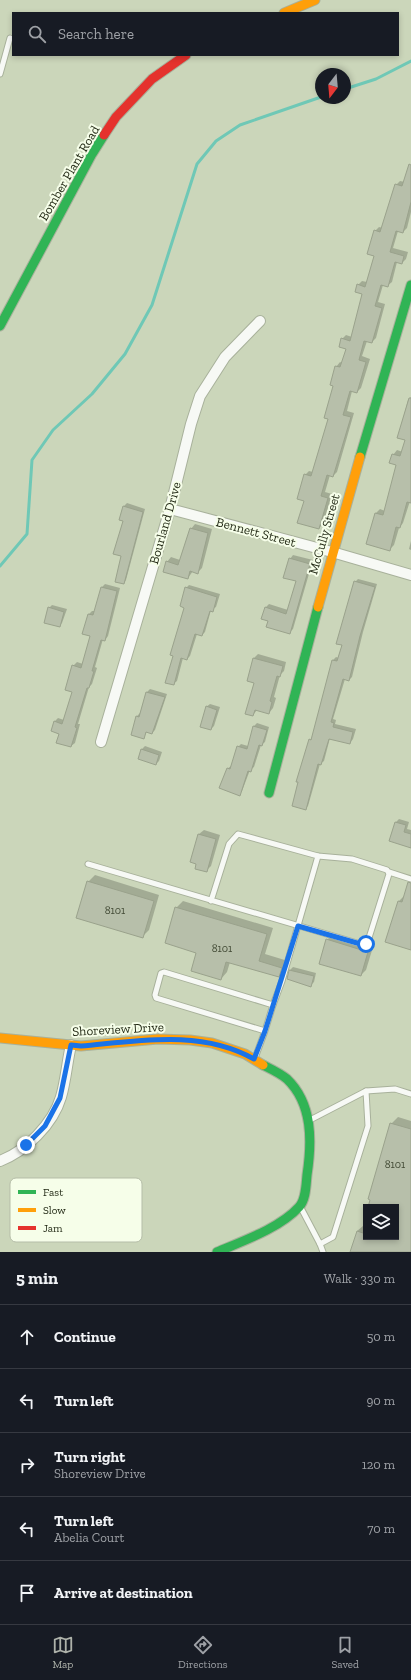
<!DOCTYPE html>
<meta charset="utf-8">
<style>
body{margin:0;font-family:"Zilla Slab",serif;background:#242831;color:#f1f3f6}
.controls{position:absolute;right:12px;bottom:12px;display:grid;overflow:hidden;border-radius:0px;box-shadow:0 2px 6px #0003}
.controls button{width:36px;height:36px;display:grid;place-items:center;padding:0;border:0;border-bottom:1px solid #363941;background:#171b24;color:#f1f3f6;font:20px sans-serif}
.compass{position:absolute;left:315px;top:68px;width:36px;height:36px;border-radius:50%;background:#171b24;box-shadow:0 2px 6px #0003;rotate:196deg}
.stop{position:absolute;width:12px;height:12px;margin:-9px;border:3px solid #1a73e8;border-radius:50%;background:#fff}
.stop.end{background:#1a73e8;border-color:#fff;box-shadow:0 1px 4px #0008}
.list{margin:0;padding:0;list-style:none}
h2{display:flex;justify-content:space-between;align-items:center;height:52px;margin:0;padding:0 16px;font-size:17px}
h2 small{font-size:13px;font-weight:400;color:#9ea1a6}
.list li{display:grid;grid-template-columns:26px 1fr auto;gap:12px;align-items:center;box-sizing:border-box;height:64px;padding:0 16px;border-top:1px solid #363941}
.list b{display:block;font-size:15px;white-space:nowrap}
.list p{margin:0;font-size:13px;white-space:nowrap;color:#9ea1a6}
.list em{font-size:13px;font-style:normal;color:#9ea1a6}
.icon{flex:none;width:22px;height:22px;fill:none;stroke:currentColor;stroke-width:2;stroke-linecap:round;stroke-linejoin:round}
.map{position:relative;flex:none;width:411px;height:1252px;overflow:hidden}
.search{position:absolute;background:#171b24;box-shadow:0 2px 6px #0003;left:12px;right:12px;top:12px;height:44px;display:flex;align-items:center;gap:10px;box-sizing:border-box;padding:0 14px;border-radius:0px;color:#9ea1a6;font-size:15px}
.sheet{height:372px;background:#171b24}
nav{display:flex;justify-content:space-around;align-items:center;box-sizing:border-box;height:56px;border-top:1px solid #363941;background:#171b24;font-size:11px;color:#9ea1a6}
nav a{display:grid;justify-items:center;gap:2px}
nav .on{color:#aeb2aa}
.map>svg:first-child{display:block}
.shadow{fill:#0003}
.lines{fill:none;stroke-linecap:round;stroke-linejoin:round}
.stream{stroke:#6fc8b6;stroke-width:3}
.building{fill:#b7bfaa;stroke:#9aa28c}
.lane-casing{stroke:#a8b19b;stroke-width:7}
.street-casing{stroke:#a8b19b;stroke-width:12}
.fast-casing{stroke:#a8b19b;stroke-width:11}
.slow-casing{stroke:#a8b19b;stroke-width:11}
.jam-casing{stroke:#a8b19b;stroke-width:11}
.lane{stroke:#f7f9f5;stroke-width:5}
.street{stroke:#f7f9f5;stroke-width:10}
.fast{stroke:#30b455;stroke-width:9}
.slow{stroke:#ff9f0a;stroke-width:9}
.jam{stroke:#e5322d;stroke-width:9}
.route{stroke:#1a73e8;stroke-width:5}
.labels{text-anchor:middle;dominant-baseline:central;stroke-width:4;stroke-linejoin:round;paint-order:stroke}
.number-label{font-size:11px;fill:#444c37}
.street-label{font-size:13px;fill:#1e2511;stroke:#f6fee9}
.key{fill:#f6fee9;stroke:#b5bda8;stroke-width:1}
.key-label{font-size:11px;fill:#1e2511}
</style>
<div class="map">
<svg width="411" height="1252" viewBox="0 0 411 1252">
<rect width="100%" height="100%" fill="#cbd6ba"/>
<!-- shadow -->
<g class="shadow">
<path d="M411,176V212L407,228L403,232L398,231L393,248L408,252L406,259L402,263L397,262L392,282L387,286L383,285L378,302L385,304L381,319L376,338L372,342L367,341L362,356L370,359L361,388L357,392L352,391L347,411L354,413L337,472L333,476L330,475L325,492L332,494L323,524L319,528L305,500V475L309,471L313,472L329,418L336,367L340,362L342,363L347,348L342,339L346,335L352,337L363,293L358,285L362,281L367,282L375,256V231L379,227L383,228L396,185L400,181L405,182Z"/>
<path d="M411,397V502L410,501L403,523L399,528L394,545L389,550L376,513L380,509L385,511L397,465L393,455L397,450L403,452L406,440L398,438L408,400Z"/>
<path d="M127,503L145,509L126,580L124,583V506Z"/>
<path d="M195,524L212,529L202,568L197,573L193,571L188,578L167,562L171,557L180,560L191,529Z"/>
<path d="M411,541V550L409,549Z"/>
<path d="M293,555L313,560L293,629L289,633L269,621L265,608L269,604L288,610L297,580L290,559Z"/>
<path d="M358,579L377,584L363,632L352,677L349,680L345,679L333,719L336,720L335,724L356,729L353,739L350,743L330,738L324,761L320,764L308,806L305,809L310,740L313,737L333,660L336,657L339,658L355,582Z"/>
<path d="M105,584L120,588L108,636L105,640L103,639L95,667L97,668L92,684L89,687L78,724H80L75,743L71,746L60,733L54,722L58,718L64,720L73,692V666L77,662L83,664L91,636L84,634L89,614L92,611H95L102,587Z"/>
<path d="M189,585L220,594L216,607L211,610L205,632L202,635L197,634L190,656L187,659L183,658L177,681L173,684L174,655L185,607L186,588Z"/>
<path d="M52,605L67,609L62,623L59,626L49,608Z"/>
<path d="M258,654L286,662L284,671L280,675L274,697L276,698L273,708L269,713L257,710L253,715L255,682L248,680L254,658Z"/>
<path d="M150,689L167,694L155,730L152,733L147,731L144,737L137,716L140,713L147,692Z"/>
<path d="M210,704L220,707L214,726L211,729L206,707Z"/>
<path d="M257,723L269,727L265,742L261,745L254,767L250,770L242,791L239,794L227,769L231,766H232L238,747L241,744L248,746L254,726Z"/>
<path d="M145,746L162,752L159,761L156,764L142,749Z"/>
<path d="M399,819L409,822L407,829L411,830V847L390,840L396,822Z"/>
<path d="M204,830L220,835L211,866L206,871L199,834Z"/>
<path d="M95,875L159,895L149,930L142,937L88,882Z"/>
<path d="M411,882V947L386,941L399,901L406,894Z"/>
<path d="M183,901L273,928L265,954L288,961L285,970L279,976L230,962L227,972L221,979L197,952L176,908Z"/>
<path d="M332,935L373,947L366,970L361,975L327,940Z"/>
<path d="M293,967L316,973L314,982L311,985L290,970Z"/>
<path d="M398,1117L411,1121V1252H351L357,1231L363,1226L366,1216V1237H396V1207H369L391,1124Z"/>
</g>
<g class="lines">
<!-- stream -->
<g class="stream">
<path d="M345,89L376,79L411,61"/>
<path d="M0,566L27,534L32,460L53,430L92,394L125,354L152,305L197,164L216,141L240,125L321,97"/>
</g>
</g>
<!-- building -->
<g class="building">
<path d="M409,164L411,165V202L403,233L396,231L390,252L404,256L402,264L395,262L388,287L381,285L375,306L382,308L372,343L364,341L359,360L366,362L357,393L350,391L343,415L351,417L333,477L327,475L321,496L328,498L319,529L297,523L304,501L297,499L304,474L311,476L328,419L324,418L333,386L330,385L335,366L340,367L346,349L339,347L341,338L350,341L362,294L355,292L357,284L365,287L374,256L367,254L374,230L380,232L395,184L402,186Z"/>
<path d="M409,398H411V503L407,502L400,528L396,527L390,551L366,544L375,513L383,515L396,465L389,463L392,454L400,456L405,440L397,438Z"/>
<path d="M123,506L143,512L124,584L115,582L121,556L113,554L123,521L119,520Z"/>
<path d="M190,528L208,533L198,574L190,571L188,579L163,572L166,561L178,565Z"/>
<path d="M289,558L310,564L290,634L266,627L268,621L261,619L265,607L286,614L296,581L283,578Z"/>
<path d="M354,581L375,587L360,636L349,681L343,679L331,722L334,723L333,727L353,732L350,744L329,739L321,765L318,764L306,810L292,806L298,782H296L309,739L311,740L332,660L337,661L342,645L336,644Z"/>
<path d="M101,587L117,591L105,641L101,640L92,671H94L89,688H87L75,727L77,728L71,747L56,743L59,734L51,731L54,721L62,724L72,692L65,690L72,665L81,668L90,636L82,634L88,614L93,615Z"/>
<path d="M185,587L217,597L213,612L210,611L202,636L195,634L187,660L181,658L174,685L165,683L173,656L170,655L184,608L180,606Z"/>
<path d="M48,607L64,612L60,627L44,623Z"/>
<path d="M253,658L283,666L280,677L277,676L270,701L272,702L269,714L255,710L253,716L245,714L254,683L247,681Z"/>
<path d="M146,692L165,697L152,734L146,732L144,739L131,735L136,716L139,717Z"/>
<path d="M206,706L217,710L211,730L200,727Z"/>
<path d="M253,726L267,730L262,746L259,745L251,772L248,771L240,796L219,788L227,768L230,769L237,746L247,749Z"/>
<path d="M141,749L159,755L156,765L138,759Z"/>
<path d="M395,822L406,825L404,832L411,834V848L389,841Z"/>
<path d="M198,834L216,839L207,872L195,869L196,864L190,862Z"/>
<path d="M87,881L154,901L143,938L76,918Z"/>
<path d="M408,882L411,883V950L385,942L398,901L402,902Z"/>
<path d="M175,907L267,934L259,961L282,968L279,977L226,962L221,980L191,971L196,953L165,943Z"/>
<path d="M326,939L368,952L361,976L319,964Z"/>
<path d="M289,970L314,976L311,987L287,979Z"/>
<path d="M390,1123L411,1129V1252H350L357,1231L366,1234V1237H396V1207H368L370,1200L368,1199Z"/>
</g>
<g class="lines">
<!-- lane casing -->
<g class="lane-casing">
<g id="lane">
<path d="M0,74L10,38"/>
<path d="M88,864L364,945L368,941L389,874L387,870L352,859L318,856L238,834L229,844L211,901"/>
<path d="M389,872L411,879"/>
<path d="M273,1005L282,981L318,856"/>
<path d="M255,1058L265,1031L273,1005L164,972L161,973L155,995L156,998L265,1031"/>
<path d="M366,1091L395,1089L411,1094"/>
<path d="M301,1208L320,1244L333,1237L368,1126L366,1091L310,1120"/>
<path d="M320,1244L323,1252"/>
</g>
</g>
<!-- street casing -->
<g class="street-casing">
<g id="street">
<path d="M170,509L332,552L411,575"/>
<path d="M101,742L170,509L191,424L200,396L225,357L260,321"/>
<path d="M0,1161C26,1151 53,1124 61,1097C66,1080 67,1062 71,1045"/>
</g>
</g>
<!-- fast casing -->
<g class="fast-casing">
<g id="fast">
<path d="M0,326L92,154L104,135"/>
<path d="M360,457L411,285"/>
<path d="M269,793L318,607"/>
<path d="M217,1252C243,1241 280,1228 299,1207C306,1200 306,1185 307,1175C312,1142 313,1104 287,1079C280,1073 271,1069 263,1065"/>
</g>
</g>
<!-- slow casing -->
<g class="slow-casing">
<g id="slow">
<path d="M284,13L315,0"/>
<path d="M318,607L360,457"/>
<path d="M0,1038L81,1046L158,1039L190,1040L212,1043L245,1054L263,1065"/>
</g>
</g>
<!-- jam casing -->
<g class="jam-casing">
<path id="jam" d="M104,135L116,117L152,79L186,55"/>
</g>
<!-- lane -->
<use href="#lane" class="lane"/>
<!-- street -->
<use href="#street" class="street"/>
<!-- fast -->
<use href="#fast" class="fast"/>
<!-- slow -->
<use href="#slow" class="slow"/>
<!-- jam -->
<use href="#jam" class="jam"/>
</g>
<g class="lines">
<!-- route -->
<path class="route" d="M26,1145L45,1126L60,1098L71,1045L81,1046C138,1041 201,1029 254,1059L265,1031L298,926L364,945L366,944"/>
</g>
<g class="labels">
<!-- number labels -->
<g class="number-label">
<text x="115" y="910">8101</text>
<text x="222" y="948">8101</text>
<text x="395" y="1164">8101</text>
</g>
<!-- street labels -->
<g class="street-label">
<text transform="translate(69 173) rotate(-60)">Bomber Plant Road</text>
<text transform="translate(165 523) rotate(-74)">Bourland Drive</text>
<text transform="translate(256 532) rotate(15)">Bennett Street</text>
<text transform="translate(324 534) rotate(-74)">McCully Street</text>
<text transform="translate(118 1029) rotate(-3)">Shoreview Drive</text>
</g>
</g>
<!-- legend -->
<rect x="10" y="1178" width="132" height="64" rx="6" class="key"/>
<rect x="18" y="1190" width="18" height="4" fill="#30b455"/>
<rect x="18" y="1208" width="18" height="4" fill="#ff9f0a"/>
<rect x="18" y="1226" width="18" height="4" fill="#e5322d"/>
<g class="key-label">
<text x="43" y="1196">Fast</text>
<text x="43" y="1214">Slow</text>
<text x="43" y="1232">Jam</text>
</g>
</svg>
<div class="controls">
<button><svg class="icon" aria-label="layers" viewBox="0 0 24 24"><path d="M12 4l9 5-9 5-9-5zM3 14l9 5 9-5"/></svg></button>
</div>
<svg class="compass" viewBox="-18 -18 36 36"><path d="M0-13l5 13h-10z" fill="#e53935"/><path d="M0 13l5-13h-10z" fill="#9ea1a6"/></svg>
<div class="stop" style="left:366px;top:944px"></div>
<div class="stop end" style="left:26px;top:1145px"></div>
<div class="search"><svg class="icon" aria-label="search" viewBox="0 0 24 24"><circle cx="10" cy="10" r="6"/><path d="M15 15l6 6"/></svg>Search here</div>
</div>
<section class="sheet">
<h2>5 min<small>Walk · 330 m</small></h2>
<ul class="list">
<li><svg class="icon" aria-label="ahead" viewBox="0 0 24 24"><path d="M12 20V5M6 11l6-6 6 6"/></svg><div><b>Continue</b></div><em>50 m</em></li>
<li><svg class="icon" aria-label="left" viewBox="0 0 24 24"><path d="M17 20v-9H6M10 6l-5 5 5 5"/></svg><div><b>Turn left</b></div><em>90 m</em></li>
<li><svg class="icon" aria-label="right" viewBox="0 0 24 24"><path d="M7 20v-9h11M14 6l5 5-5 5"/></svg><div><b>Turn right</b><p>Shoreview Drive</p></div><em>120 m</em></li>
<li><svg class="icon" aria-label="left" viewBox="0 0 24 24"><path d="M17 20v-9H6M10 6l-5 5 5 5"/></svg><div><b>Turn left</b><p>Abelia Court</p></div><em>70 m</em></li>
<li><svg class="icon" aria-label="arrive" viewBox="0 0 24 24"><path d="M6 21V4h12l-3 4 3 4H6"/></svg><div><b>Arrive at destination</b></div></li>
</ul>
</section>
<nav>
<a class="on"><svg class="icon" aria-label="map" viewBox="0 0 24 24"><path d="M3 6l6-2 6 2 6-2v14l-6 2-6-2-6 2zM9 4v14M15 6v14"/></svg>Map</a>
<a><svg class="icon" aria-label="directions" viewBox="0 0 24 24"><path d="M12 3l9 9-9 9-9-9zM9 14v-3h6M13 9l2 2-2 2"/></svg>Directions</a>
<a><svg class="icon" aria-label="saved" viewBox="0 0 24 24"><path d="M7 4h10v16l-5-4-5 4z"/></svg>Saved</a>
</nav>
